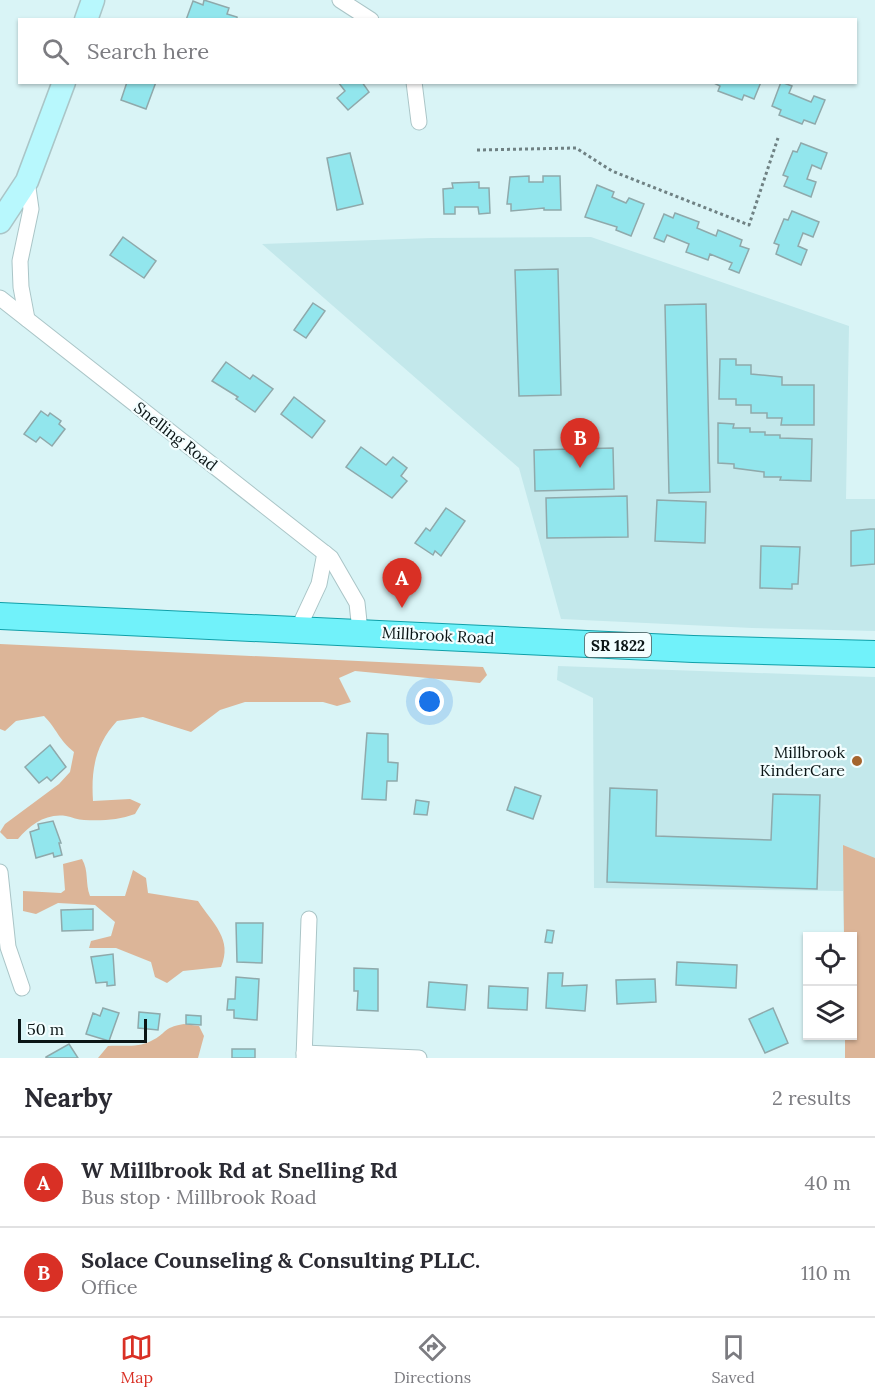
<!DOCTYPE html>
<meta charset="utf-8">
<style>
body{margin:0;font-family:Lora,serif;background:#f7f7f7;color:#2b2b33}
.controls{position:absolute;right:18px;bottom:18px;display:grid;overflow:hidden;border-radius:0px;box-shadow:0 2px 4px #0004}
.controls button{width:54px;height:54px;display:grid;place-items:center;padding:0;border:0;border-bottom:2px solid #e1e1e2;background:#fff;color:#2b2b33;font:30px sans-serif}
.scale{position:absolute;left:18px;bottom:15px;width:129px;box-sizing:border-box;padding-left:6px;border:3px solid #0b1516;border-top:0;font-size:16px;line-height:21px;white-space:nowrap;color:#0b1516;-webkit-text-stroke:4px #f3feff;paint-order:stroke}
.you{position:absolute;left:430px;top:702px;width:21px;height:21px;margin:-15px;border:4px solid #fff;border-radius:50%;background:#1a73e8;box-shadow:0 0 0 9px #1a73e833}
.badge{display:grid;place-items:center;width:39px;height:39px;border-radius:50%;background:#d93025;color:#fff;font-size:20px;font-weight:700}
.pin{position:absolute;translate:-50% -50px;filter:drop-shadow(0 2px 3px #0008)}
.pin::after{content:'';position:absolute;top:32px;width:21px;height:18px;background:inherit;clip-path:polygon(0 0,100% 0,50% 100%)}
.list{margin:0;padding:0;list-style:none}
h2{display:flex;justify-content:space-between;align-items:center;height:78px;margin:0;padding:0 24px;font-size:26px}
h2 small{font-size:20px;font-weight:400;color:#7c7c81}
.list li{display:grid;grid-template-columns:39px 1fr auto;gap:18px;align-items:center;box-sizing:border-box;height:90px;padding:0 24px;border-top:2px solid #e1e1e2}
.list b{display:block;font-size:22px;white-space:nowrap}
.list p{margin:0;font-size:20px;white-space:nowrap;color:#7c7c81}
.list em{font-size:20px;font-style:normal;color:#7c7c81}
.icon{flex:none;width:33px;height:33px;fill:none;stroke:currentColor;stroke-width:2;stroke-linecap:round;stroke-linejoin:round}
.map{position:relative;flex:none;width:875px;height:1058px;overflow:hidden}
.search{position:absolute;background:#fff;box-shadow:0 2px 4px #0004;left:18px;right:18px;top:18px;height:66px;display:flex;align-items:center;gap:15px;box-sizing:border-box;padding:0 21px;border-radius:0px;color:#7c7c81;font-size:22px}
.sheet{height:258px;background:#fff}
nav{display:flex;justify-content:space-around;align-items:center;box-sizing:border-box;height:84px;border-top:2px solid #e1e1e2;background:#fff;font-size:16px;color:#7c7c81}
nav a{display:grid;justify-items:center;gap:3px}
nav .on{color:#d93025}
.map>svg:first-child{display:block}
.built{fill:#c3e8eb}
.green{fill:#dcb598}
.building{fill:#92e6ed;stroke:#8fa9ab;stroke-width:1.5}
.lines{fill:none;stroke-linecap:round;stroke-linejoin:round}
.street-casing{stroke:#aac5c7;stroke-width:17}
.secondary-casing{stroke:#aac5c7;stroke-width:25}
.primary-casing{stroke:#109fa8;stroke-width:28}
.path{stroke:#6f8183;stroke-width:3;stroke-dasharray:3 3;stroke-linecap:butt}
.street{stroke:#fff;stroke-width:15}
.secondary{stroke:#b8f8fd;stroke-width:22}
.primary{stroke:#71f2fa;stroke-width:26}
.poi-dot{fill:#a5652e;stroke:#f3feff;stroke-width:2}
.labels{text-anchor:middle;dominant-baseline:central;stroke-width:4.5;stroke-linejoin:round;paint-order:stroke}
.shield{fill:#f3feff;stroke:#515b5c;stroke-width:1.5}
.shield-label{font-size:15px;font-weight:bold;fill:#0b1516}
.street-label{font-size:16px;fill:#0b1516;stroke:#f3feff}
.poi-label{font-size:16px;fill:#0b1516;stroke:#f3feff;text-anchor:end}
</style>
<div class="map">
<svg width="875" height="1058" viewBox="0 0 875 1058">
<rect width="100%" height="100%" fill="#d9f4f6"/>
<!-- built -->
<g class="built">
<path d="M591,237L849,326L846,499H875V631L752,628L561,619L519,468L262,244L431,238Z"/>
<path d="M558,666L875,677V1058H845V1036H852V936H844L843,891L594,888L593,698L557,680Z"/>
</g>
<!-- green -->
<g class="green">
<path d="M0,644L483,667L487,675L480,683L355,671L339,678L351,702L337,706L323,702H245L220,710L191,732L143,717L117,721C95,745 91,770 93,801L130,799L141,804L135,814C119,820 102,821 84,820C78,820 72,817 66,816C46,813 30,825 18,839H7L0,832L5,824L59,784L70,772L74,752C58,739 57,729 44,716L16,721L5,731L0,729Z"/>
<path d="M843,845L875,858V1058H845V1036H852V936H844Z"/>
<path d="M82,859C89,871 85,883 90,896H125L133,870L146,878L148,893L198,901C213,924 233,939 221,967L183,971L167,983L155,977L151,962L116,948H89L91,941L111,936L115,922L95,905L58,903L36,914L23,911V891L61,893L65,890L63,864Z"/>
<path d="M184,1024L199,1026L204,1036L198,1058H98L108,1046C122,1045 138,1048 151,1041C168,1033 161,1028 184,1024Z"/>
</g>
<!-- building -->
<g class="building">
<path d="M204,0L229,8L227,14L237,17V20H186L193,1L203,5Z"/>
<path d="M127,82H156L146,109L121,100Z"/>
<path d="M338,82H362L369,92L348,110L337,98L345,91Z"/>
<path d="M712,82H761L754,99L744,95L742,100L718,91L720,86Z"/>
<path d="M781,82L792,86L789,93L811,102L814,96L825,100L815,124L804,120L802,124L779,115L781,110L772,106Z"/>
<path d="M801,143L827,153L821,169L812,165L807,179L816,182L811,197L784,186L788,177L783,175L793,151L797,152Z"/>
<path d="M350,153L363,204L337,210L327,158Z"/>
<path d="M529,176V182H543V176H560L561,210H544V208L511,211V204H507L510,177Z"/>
<path d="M479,182V188H489L490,213L479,214L478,207H455V214H444L443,189L453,188L452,183Z"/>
<path d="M597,185L614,192L612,197L626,203L629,198L644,204L631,236L616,230L617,227L585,217Z"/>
<path d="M792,211L819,222L813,237L803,233L798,246L807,250L801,265L776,254L779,245L774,243L784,219L788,220Z"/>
<path d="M675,213L699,222L697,228L716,236L718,230L742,240L740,246L749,249L739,273L729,269L732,263L710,254L708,260L686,252L689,244L667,235L664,242L654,238L664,214L673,218Z"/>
<path d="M123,237L156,261L144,278L110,255Z"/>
<path d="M558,269L561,395L519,396L515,270Z"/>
<path d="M313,303L325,311L306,338L294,330Z"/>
<path d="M706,304L710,492L669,493L665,305Z"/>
<path d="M720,359H736V365H751V374L782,377V385H814V425H781L782,418H767V413H751V405H736V399H719Z"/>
<path d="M226,362L250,379L253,375L273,389L255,412L236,399L238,397L212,381Z"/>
<path d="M294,397L325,421L312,438L281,414Z"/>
<path d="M41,411L48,416L50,413L61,421L59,424L65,429L52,446L40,437L36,442L24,434Z"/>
<path d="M718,423L734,424L733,428H750V432H765V435H780V438L812,439L811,481L780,480L781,477H764V472L734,468V464L718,463Z"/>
<path d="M361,447L386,465L393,457L407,468L401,476L407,481L392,498L346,467Z"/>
<path d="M613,448L614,489L535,491L534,450Z"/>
<path d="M627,496L628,537L547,538L546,498Z"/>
<path d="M657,500L706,502L705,543L655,541Z"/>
<path d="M446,508L465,521L441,556L435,551L433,555L415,543L426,528L430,531Z"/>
<path d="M870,529H875V564L851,566V531Z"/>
<path d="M761,546L800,547L798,584H792V589L760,588Z"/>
<path d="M367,733L388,734V762L398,763L397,781H387L386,800L362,799Z"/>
<path d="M50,745L66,767L51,781L47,777L39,783L25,767Z"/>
<path d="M515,787L541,796L533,819L507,810Z"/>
<path d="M610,788L657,790L656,836L771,840L773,794L820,795L817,889L607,882Z"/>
<path d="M416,800L429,802L427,815L414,814Z"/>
<path d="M53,821L61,843H59L62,855L54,857L53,853L36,858L30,832L39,829L38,824Z"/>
<path d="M93,909V930L62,931L61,910Z"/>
<path d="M236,923H263L262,963L237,962Z"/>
<path d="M547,930L554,931L552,943L545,942Z"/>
<path d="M113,954L115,985L107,986V982L96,983L91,957Z"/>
<path d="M677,962L737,965L736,988L676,985Z"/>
<path d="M354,968L378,969V1011L357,1010L358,991H354Z"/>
<path d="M548,973H563L562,986L587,985L585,1011L546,1008Z"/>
<path d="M236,977L259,979L257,1020L234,1018V1010H227L228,999H235Z"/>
<path d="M655,979L656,1002L617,1004L616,980Z"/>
<path d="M429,982L467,985L465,1010L427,1007Z"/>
<path d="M489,986L528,988L527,1010L488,1008Z"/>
<path d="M103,1008L119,1013L109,1041L86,1034L93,1013L100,1016Z"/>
<path d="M773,1008L788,1043L765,1053L749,1019Z"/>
<path d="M139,1012L160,1014L158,1030L138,1028Z"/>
<path d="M186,1015L201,1016V1025L186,1024Z"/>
<path d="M69,1044L78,1058H46V1057Z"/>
<rect x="232" y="1049" width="23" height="9"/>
</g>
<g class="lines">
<!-- street casing -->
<g class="street-casing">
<g id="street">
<path d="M340,0L371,20"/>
<path d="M414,82L419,122"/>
<path d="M0,298L331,558L357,603L360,631"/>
<path d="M27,319L21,287L20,261L31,209L27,181"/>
<path d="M298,629L319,584L325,553"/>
<path d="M0,872L8,947L22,988"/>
<path d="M304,1053L419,1058"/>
<path d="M304,1058L309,919"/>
</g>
</g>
<!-- secondary casing -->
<g class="secondary-casing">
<g id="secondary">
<path d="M86,20L93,0"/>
<path d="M0,222L27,181L64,82"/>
</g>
</g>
<!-- primary casing -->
<g class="primary-casing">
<path id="primary" d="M0,616L693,649L875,654"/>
</g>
<!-- path -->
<path class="path" d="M477,150L576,148L612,171L749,225L778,138"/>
<!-- street -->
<use href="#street" class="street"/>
<!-- secondary -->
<use href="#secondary" class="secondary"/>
<!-- primary -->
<use href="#primary" class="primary"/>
</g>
<!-- markers -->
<circle class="poi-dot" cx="857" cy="761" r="6"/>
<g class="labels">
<!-- shield labels -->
<rect class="shield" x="585" y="633" width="66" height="24" rx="4.5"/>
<g class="shield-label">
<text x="618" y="645">SR 1822</text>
</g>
<!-- street labels -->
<g class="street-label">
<text transform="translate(176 436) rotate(38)">Snelling Road</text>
<text transform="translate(438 635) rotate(3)">Millbrook Road</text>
</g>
<!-- poi labels -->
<g class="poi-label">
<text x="845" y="752">Millbrook<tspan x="845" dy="18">KinderCare</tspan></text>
</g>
</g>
</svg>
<div class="controls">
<button><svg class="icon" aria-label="locate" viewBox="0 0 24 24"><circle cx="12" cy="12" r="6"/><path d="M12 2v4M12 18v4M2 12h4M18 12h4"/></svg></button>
<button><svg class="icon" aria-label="layers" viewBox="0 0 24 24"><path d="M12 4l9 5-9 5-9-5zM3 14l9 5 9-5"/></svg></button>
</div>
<div class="scale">50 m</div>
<div class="you"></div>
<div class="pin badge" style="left:402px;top:608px">A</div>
<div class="pin badge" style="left:580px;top:468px">B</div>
<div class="search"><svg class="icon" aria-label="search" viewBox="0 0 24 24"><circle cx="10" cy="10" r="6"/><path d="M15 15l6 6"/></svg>Search here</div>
</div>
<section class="sheet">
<h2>Nearby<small>2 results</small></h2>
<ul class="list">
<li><span class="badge">A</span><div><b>W Millbrook Rd at Snelling Rd</b><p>Bus stop · Millbrook Road</p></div><em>40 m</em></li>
<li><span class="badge">B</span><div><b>Solace Counseling &amp; Consulting PLLC.</b><p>Office</p></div><em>110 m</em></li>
</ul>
</section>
<nav>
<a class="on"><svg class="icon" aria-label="map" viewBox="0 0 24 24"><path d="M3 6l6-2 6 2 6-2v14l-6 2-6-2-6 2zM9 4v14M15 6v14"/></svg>Map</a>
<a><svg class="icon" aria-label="directions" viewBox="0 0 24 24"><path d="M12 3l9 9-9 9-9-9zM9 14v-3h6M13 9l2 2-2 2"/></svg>Directions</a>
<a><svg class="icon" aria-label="saved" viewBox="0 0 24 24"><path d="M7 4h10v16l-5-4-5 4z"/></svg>Saved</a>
</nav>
